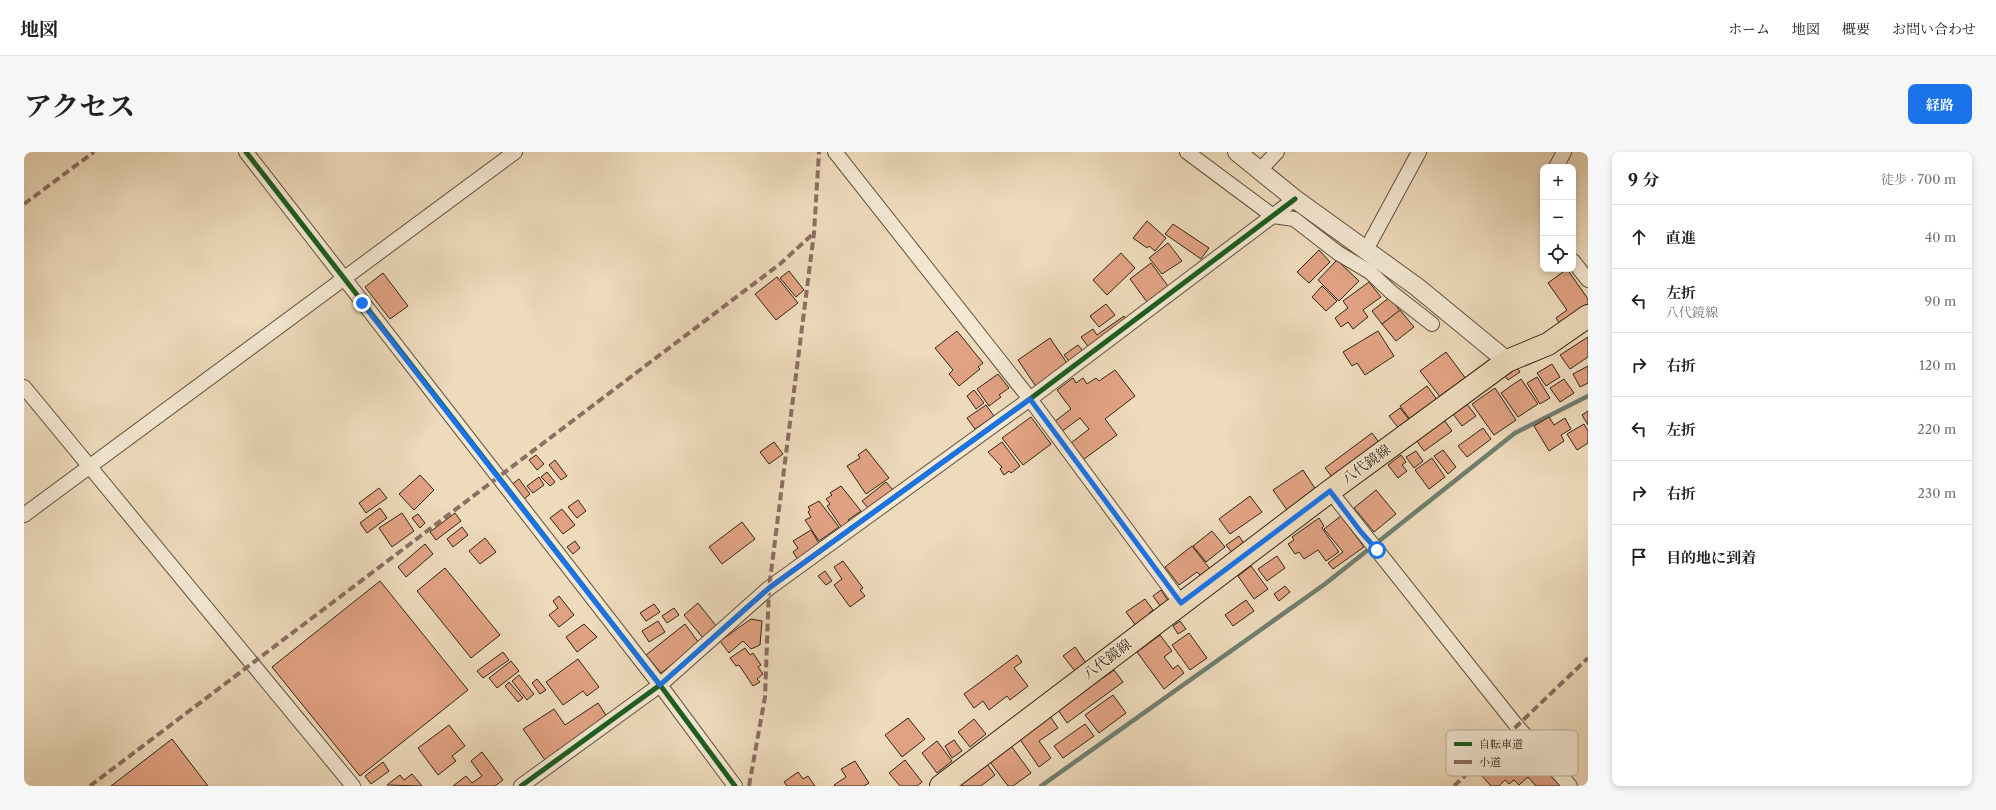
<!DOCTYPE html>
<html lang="ja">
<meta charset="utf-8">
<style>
body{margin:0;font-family:"Libre Caslon Text","Noto Serif JP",serif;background:#f6f6f6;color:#202124}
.controls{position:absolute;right:12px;top:12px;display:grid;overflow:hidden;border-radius:8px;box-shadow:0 2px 6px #0003}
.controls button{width:36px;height:36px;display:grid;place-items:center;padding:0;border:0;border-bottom:1px solid #e0e0e0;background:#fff;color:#202124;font:20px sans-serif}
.stop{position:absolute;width:12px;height:12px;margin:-9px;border:3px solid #1a73e8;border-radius:50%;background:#fff}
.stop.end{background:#1a73e8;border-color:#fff;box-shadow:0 1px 4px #0008}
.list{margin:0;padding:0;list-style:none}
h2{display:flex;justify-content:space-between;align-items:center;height:52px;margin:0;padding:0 16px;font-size:17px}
h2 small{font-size:13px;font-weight:400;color:#757577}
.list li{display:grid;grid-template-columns:26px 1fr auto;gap:12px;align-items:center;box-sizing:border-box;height:64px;padding:0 16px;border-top:1px solid #e0e0e0}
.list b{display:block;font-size:15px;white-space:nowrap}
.list p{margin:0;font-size:13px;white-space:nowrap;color:#757577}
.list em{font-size:13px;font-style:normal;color:#757577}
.icon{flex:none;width:22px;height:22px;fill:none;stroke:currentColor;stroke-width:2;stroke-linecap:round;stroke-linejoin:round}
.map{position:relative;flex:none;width:1564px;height:634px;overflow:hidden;border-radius:8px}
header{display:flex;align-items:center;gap:24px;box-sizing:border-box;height:56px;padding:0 20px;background:#fff;border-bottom:1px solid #e0e0e0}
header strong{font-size:19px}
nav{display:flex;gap:22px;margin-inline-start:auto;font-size:14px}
.intro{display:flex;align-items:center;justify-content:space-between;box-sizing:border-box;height:96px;padding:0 24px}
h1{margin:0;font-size:28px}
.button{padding:10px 18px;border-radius:8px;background:#1a73e8;color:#fff;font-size:14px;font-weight:700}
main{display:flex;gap:24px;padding:0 24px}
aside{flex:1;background:#fff;border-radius:8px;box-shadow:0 2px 6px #0003}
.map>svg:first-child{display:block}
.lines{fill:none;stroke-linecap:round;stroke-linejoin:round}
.stream{stroke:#707f70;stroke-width:4.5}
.building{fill:#e1a283;stroke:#332514}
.minor-casing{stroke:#62523e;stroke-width:16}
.tertiary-casing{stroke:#62523e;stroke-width:20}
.primary-casing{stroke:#332514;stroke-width:24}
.minor{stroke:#f4e8d3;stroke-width:14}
.tertiary{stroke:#f4e8d3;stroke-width:18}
.primary{stroke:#eedbbc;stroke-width:22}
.quiet{stroke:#8d6e63;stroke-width:4;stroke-dasharray:8 4;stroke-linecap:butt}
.cycleway-casing{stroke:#f4e8d3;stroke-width:8}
.cycleway{stroke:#1b5e20;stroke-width:5}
.route{stroke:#1a73e8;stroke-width:5}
.labels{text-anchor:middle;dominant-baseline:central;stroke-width:3;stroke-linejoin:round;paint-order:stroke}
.street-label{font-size:14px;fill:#332514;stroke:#f4e8d3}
.key{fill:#f4e8d3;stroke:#baae9a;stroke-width:1}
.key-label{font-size:11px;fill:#332514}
</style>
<header>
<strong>地図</strong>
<nav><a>ホーム</a><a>地図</a><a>概要</a><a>お問い合わせ</a></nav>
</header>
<div class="intro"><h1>アクセス</h1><a class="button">経路</a></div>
<main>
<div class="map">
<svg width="1564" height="634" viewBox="0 0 1564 634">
<rect width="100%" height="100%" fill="#eedbbc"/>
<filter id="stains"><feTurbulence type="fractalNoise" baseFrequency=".005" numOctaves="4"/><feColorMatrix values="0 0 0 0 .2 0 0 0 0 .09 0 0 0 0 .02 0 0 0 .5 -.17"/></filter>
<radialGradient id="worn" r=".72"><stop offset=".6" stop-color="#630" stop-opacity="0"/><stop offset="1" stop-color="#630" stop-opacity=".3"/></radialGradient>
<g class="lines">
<!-- stream -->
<path class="stream" d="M1017,634L1301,432L1491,281L1564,244"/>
</g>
<!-- building -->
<g class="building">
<path d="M1123,69L1142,86L1131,99L1125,94L1123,96L1109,86Z"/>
<path d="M1149,72L1185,96L1177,107L1141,82Z"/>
<path d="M1144,91L1158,109L1138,122L1125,106Z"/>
<path d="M1295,98L1306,110L1285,131L1273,120Z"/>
<path d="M1097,101L1111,116L1083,143L1069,128Z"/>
<path d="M1313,108L1335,129L1315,149L1294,128Z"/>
<path d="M1127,111L1144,134L1123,150L1106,127Z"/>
<path d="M1543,117L1564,147V157L1538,175L1532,166L1543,158L1524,131Z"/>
<path d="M765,119L780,138L772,145L756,126Z"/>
<path d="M359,121L384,154L366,167L341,135Z"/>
<path d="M753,125L774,151L752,168L731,142Z"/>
<path d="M1345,130L1357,145L1339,158L1344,165L1329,177L1324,170L1317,175L1311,166L1324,156L1319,149Z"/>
<path d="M1298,134L1313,149L1302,159L1288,145Z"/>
<path d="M1366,145L1376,159L1358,172L1348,159Z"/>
<path d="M1082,152L1091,163L1075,175L1066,164Z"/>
<path d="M1376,158L1390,175L1372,189L1358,172Z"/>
<path d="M1100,164L1104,170L1066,197L1057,185L1069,177L1073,183Z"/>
<path d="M933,179L959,211L954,215L956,217L935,234L925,222L929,218L911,196Z"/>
<path d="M1354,179L1370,204L1341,223L1333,211L1328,214L1319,200Z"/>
<path d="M1564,185V205L1546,217L1536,203Z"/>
<path d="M1026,186L1045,214L1013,236L994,208Z"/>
<path d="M1054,193L1059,199L1045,209L1040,203Z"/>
<path d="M1422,200L1445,231L1420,250L1396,219Z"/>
<path d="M1528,212L1536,225L1522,234L1513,221Z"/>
<path d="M1564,214V231L1556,235L1549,222Z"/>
<path d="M1493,216L1496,220L1484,228L1481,224Z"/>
<path d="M1091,218L1111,244L1081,267L1093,283L1060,307L1047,291L1065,277L1056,266L1037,280L1030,270L1047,257L1033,238L1049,226L1052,231L1059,226L1063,232L1072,226L1075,229Z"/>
<path d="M974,222L985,236L975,243L977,245L965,254L953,237Z"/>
<path d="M1513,225L1526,246L1516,252L1503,231Z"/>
<path d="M1497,227L1514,252L1494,265L1477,241Z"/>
<path d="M1540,227L1550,241L1536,250L1526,236Z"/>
<path d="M1403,234L1417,253L1390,273L1376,254Z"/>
<path d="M1471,236L1492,268L1470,283L1448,252Z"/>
<path d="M950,238L960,251L952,257L943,244Z"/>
<path d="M1443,252L1452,264L1438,274L1429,262Z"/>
<path d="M962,253L970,264L951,277L943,266Z"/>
<path d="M1376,256L1387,270L1376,278L1365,264Z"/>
<path d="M1564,259V273L1558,263Z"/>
<path d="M1007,265L1027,292L999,313L978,286Z"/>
<path d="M1418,265L1428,279L1400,299L1390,285Z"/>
<path d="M1525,265L1530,273L1541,266L1547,277L1537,283L1540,289L1525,299L1510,274Z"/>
<path d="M1560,272L1564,279V291L1553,298L1543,282Z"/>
<path d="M1459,276L1467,287L1443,305L1434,294Z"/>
<path d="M1348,281L1357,293L1308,325L1301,316Z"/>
<path d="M750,290L759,302L745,312L736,300Z"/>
<path d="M978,290L996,314L987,321L985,319L980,323L976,317L978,315L964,300Z"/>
<path d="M842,297L865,326L842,342L823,314L836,306L834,303Z"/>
<path d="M1419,298L1432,315L1424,322L1410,304Z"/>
<path d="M1392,299L1399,309L1390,316L1382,305Z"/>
<path d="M512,303L520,312L513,318L505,308Z"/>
<path d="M1377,303L1382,310L1378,313L1383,319L1374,326L1364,313Z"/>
<path d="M1408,306L1421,325L1405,337L1391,318Z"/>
<path d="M531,308L543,324L537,328L525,313Z"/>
<path d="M1279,318L1292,338L1263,358L1249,338Z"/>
<path d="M523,320L531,330L526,334L517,325Z"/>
<path d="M396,323L410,338L390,358L375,342Z"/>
<path d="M515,325L520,333L509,341L503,334Z"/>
<path d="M495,327L506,342L498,349L486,334Z"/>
<path d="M862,330L869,338L845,357L838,349Z"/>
<path d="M817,334L837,359L824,368L826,371L818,376L803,354L806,352L802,347L808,343L806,341Z"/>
<path d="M355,336L363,346L342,361L335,351Z"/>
<path d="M1352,338L1372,362L1350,380L1330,356Z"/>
<path d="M1226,344L1238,360L1206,382L1195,367Z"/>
<path d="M554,348L562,359L553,366L544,355Z"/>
<path d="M795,349L815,375L795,389L781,368L787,365L784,360L786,358L784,355Z"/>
<path d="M356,356L363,366L343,381L336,371Z"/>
<path d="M538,357L551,373L539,382L526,366Z"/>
<path d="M378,361L390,379L368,395L355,376Z"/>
<path d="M431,361L437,369L412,388L406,380Z"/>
<path d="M394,362L401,371L396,376L388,366Z"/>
<path d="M1317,364L1340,395L1309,417L1304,411L1319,400L1300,377Z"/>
<path d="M1295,366L1300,374L1298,376L1315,400L1302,409L1294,398L1280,407L1275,400L1271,402L1264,392L1270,388L1268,385Z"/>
<path d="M718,370L731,387L698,412L685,395Z"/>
<path d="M438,375L444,383L429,395L423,387Z"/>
<path d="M787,378L797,395L774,408L769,400L774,396L769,389Z"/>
<path d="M1188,379L1201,395L1182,410L1169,394Z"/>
<path d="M1215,384L1221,393L1209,402L1202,393Z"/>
<path d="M461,386L472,400L456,412L445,399Z"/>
<path d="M551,389L556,396L549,402L543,395Z"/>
<path d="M401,392L409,402L382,425L374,415Z"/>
<path d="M1168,394L1186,417L1177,424L1173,420L1155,433L1141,415Z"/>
<path d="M1253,404L1261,416L1243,429L1234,417Z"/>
<path d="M819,409L839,436L836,438L841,444L826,455L810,433L818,427L810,415Z"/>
<path d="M1227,414L1244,437L1230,447L1214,424Z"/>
<path d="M421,416L476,483L447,506L393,439Z"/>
<path d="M801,419L808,429L802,433L794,424Z"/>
<path d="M356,429L444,538L336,624L248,515Z"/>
<path d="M1261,434L1266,440L1255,449L1250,442Z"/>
<path d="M1137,438L1145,450L1137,455L1129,444Z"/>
<path d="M535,444L550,463L535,475L525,463L534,456L529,449Z"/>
<path d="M1121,447L1129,458L1125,461L1127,464L1112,474L1102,460Z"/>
<path d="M1222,448L1230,459L1209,474L1201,463Z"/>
<path d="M674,451L693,475L679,486L660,463Z"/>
<path d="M630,452L636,460L622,469L616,461Z"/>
<path d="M650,456L655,463L643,471L638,464Z"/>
<path d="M727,467L738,469L736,493L727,497L719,489L705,501L696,489Z"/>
<path d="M634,469L641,480L625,490L618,479Z"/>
<path d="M1156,469L1162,477L1154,482L1149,474Z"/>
<path d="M560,472L573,485L553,500L542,485Z"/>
<path d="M661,472L675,491L637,521L622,503Z"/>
<path d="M1165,481L1183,506L1166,518L1148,493Z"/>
<path d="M1136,483L1148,499L1140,505L1149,517L1154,513L1160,521L1140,537L1113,500Z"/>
<path d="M1051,495L1062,511L1051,519L1039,504Z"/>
<path d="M721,496L726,503L729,501L737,513L734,515L739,522L733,527L736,530L729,534L715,513L712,514L706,506Z"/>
<path d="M479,500L485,508L459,526L453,519Z"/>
<path d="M993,503L998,510L990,516L1004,534L986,548L983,544L965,558L959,549L950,556L940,542Z"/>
<path d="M554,507L575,535L563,544L559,539L539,553L522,530Z"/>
<path d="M487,509L495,519L473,536L465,526Z"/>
<path d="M1090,518L1099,530L1043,571L1034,558Z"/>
<path d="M495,523L510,542L503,548L488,529Z"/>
<path d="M513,527L522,538L516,542L508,531Z"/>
<path d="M485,530L499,546L494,550L481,534Z"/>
<path d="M1089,543L1102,561L1075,581L1061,563Z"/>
<path d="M574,551L585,568L523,611L499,577L530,557L541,573Z"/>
<path d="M1024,561L1034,576L1015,589L1027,606L1015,615L993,583Z"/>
<path d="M884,566L901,587L878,605L861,583Z"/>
<path d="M950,567L962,582L946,595L934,580Z"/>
<path d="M1061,572L1070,584L1039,606L1030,594Z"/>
<path d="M425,573L441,594L428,604L432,609L414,623L394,596Z"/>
<path d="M148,587L184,634H87Z"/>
<path d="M930,588L938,599L928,606L921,594Z"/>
<path d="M913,589L928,609L913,621L898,601Z"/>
<path d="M1496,590L1536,634H1512L1504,625L1495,633L1490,628L1485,632L1481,628L1475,634H1467L1458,624Z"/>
<path d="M985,591L1007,621L989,634H984L963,606Z"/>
<path d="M458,600L479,628L471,634H429L442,624L448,631L458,624L447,609Z"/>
<path d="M881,608L898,630L893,634H876L865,621Z"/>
<path d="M831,609L845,631L840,634H811L810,633L822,625L817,617Z"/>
<path d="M961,609L971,623L957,634H939L935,629Z"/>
<path d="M359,610L365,619L347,632L341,624Z"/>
<path d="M774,620L779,627L784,624L791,634H763L760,630Z"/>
<path d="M388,622L398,634L363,633L376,623L380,628Z"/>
</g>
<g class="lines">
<!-- minor casing -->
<g class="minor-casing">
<g id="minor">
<path d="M222,0L636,533L711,634"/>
<path d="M811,0L1006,247L1157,451"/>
<path d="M1163,0L1249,64L1270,67L1314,101L1346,120L1367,140L1408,172"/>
<path d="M1532,15L1540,0"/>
<path d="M1236,18L1253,0"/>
<path d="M1342,98L1395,0"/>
<path d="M1549,109L1564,128"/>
<path d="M0,235L329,634"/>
<path d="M1306,339L1492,573L1546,634"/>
<path d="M0,363L491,0"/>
<path d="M497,634L636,533L745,436L1006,247L1271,47"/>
</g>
</g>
<!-- tertiary casing -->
<g class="tertiary-casing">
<path id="tertiary" d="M1213,0L1271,47L1393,135L1483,209"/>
</g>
<!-- primary casing -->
<g class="primary-casing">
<path id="primary" d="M917,634L1306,339L1483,209L1524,192L1564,164"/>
</g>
<!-- minor -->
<use href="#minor" class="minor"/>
<!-- tertiary -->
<use href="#tertiary" class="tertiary"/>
<!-- primary -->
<use href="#primary" class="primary"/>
<!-- quiet -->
<g class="quiet">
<path d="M0,52L70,0"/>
<path d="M66,634L756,112L790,81"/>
<path d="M725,634L741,545L745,436L790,81L795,0"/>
<path d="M1430,634L1564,506"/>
</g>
<!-- cycleway casing -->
<g class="cycleway-casing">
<g id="cycleway">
<path d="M222,0L636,533L711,634"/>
<path d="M497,634L636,533L745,436L1006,247L1271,47"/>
</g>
</g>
<!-- cycleway -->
<use href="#cycleway" class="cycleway"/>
</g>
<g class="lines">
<!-- route -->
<path class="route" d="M338,151L636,533L745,436L1006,247L1157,451L1306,339L1337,380L1353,398"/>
</g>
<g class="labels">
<!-- street labels -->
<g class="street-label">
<text transform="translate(1342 312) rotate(-36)">八代鏡線</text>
<text transform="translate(1083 507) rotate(-37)">八代鏡線</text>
</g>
</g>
<!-- legend -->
<rect x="1422" y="578" width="132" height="46" rx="6" class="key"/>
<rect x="1430" y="590" width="18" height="4" fill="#1b5e20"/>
<rect x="1430" y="608" width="18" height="4" fill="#8d6e63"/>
<g class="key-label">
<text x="1455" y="596">自転車道</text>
<text x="1455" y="614">小道</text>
</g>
<rect width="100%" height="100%" filter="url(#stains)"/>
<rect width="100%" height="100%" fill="url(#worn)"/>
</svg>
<div class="controls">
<button>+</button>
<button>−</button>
<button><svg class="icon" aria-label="locate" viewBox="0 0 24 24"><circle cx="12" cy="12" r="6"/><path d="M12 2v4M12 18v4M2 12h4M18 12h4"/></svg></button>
</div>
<div class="stop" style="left:1353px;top:398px"></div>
<div class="stop end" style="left:338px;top:151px"></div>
</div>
<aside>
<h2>9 分<small>徒歩 · 700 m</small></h2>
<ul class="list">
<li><svg class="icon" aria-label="ahead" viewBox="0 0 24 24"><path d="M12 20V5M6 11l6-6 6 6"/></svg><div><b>直進</b></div><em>40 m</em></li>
<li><svg class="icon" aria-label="left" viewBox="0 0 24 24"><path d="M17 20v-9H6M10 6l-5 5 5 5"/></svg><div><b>左折</b><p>八代鏡線</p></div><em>90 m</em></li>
<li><svg class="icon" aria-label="right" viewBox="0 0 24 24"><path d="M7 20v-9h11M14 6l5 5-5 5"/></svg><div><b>右折</b></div><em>120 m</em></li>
<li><svg class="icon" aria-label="left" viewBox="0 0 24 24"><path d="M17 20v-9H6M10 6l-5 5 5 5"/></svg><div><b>左折</b></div><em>220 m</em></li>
<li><svg class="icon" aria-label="right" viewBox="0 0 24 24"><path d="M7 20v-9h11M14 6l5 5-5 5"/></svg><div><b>右折</b></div><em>230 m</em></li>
<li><svg class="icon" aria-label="arrive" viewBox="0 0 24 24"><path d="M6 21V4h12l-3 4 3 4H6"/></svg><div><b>目的地に到着</b></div></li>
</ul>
</aside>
</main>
